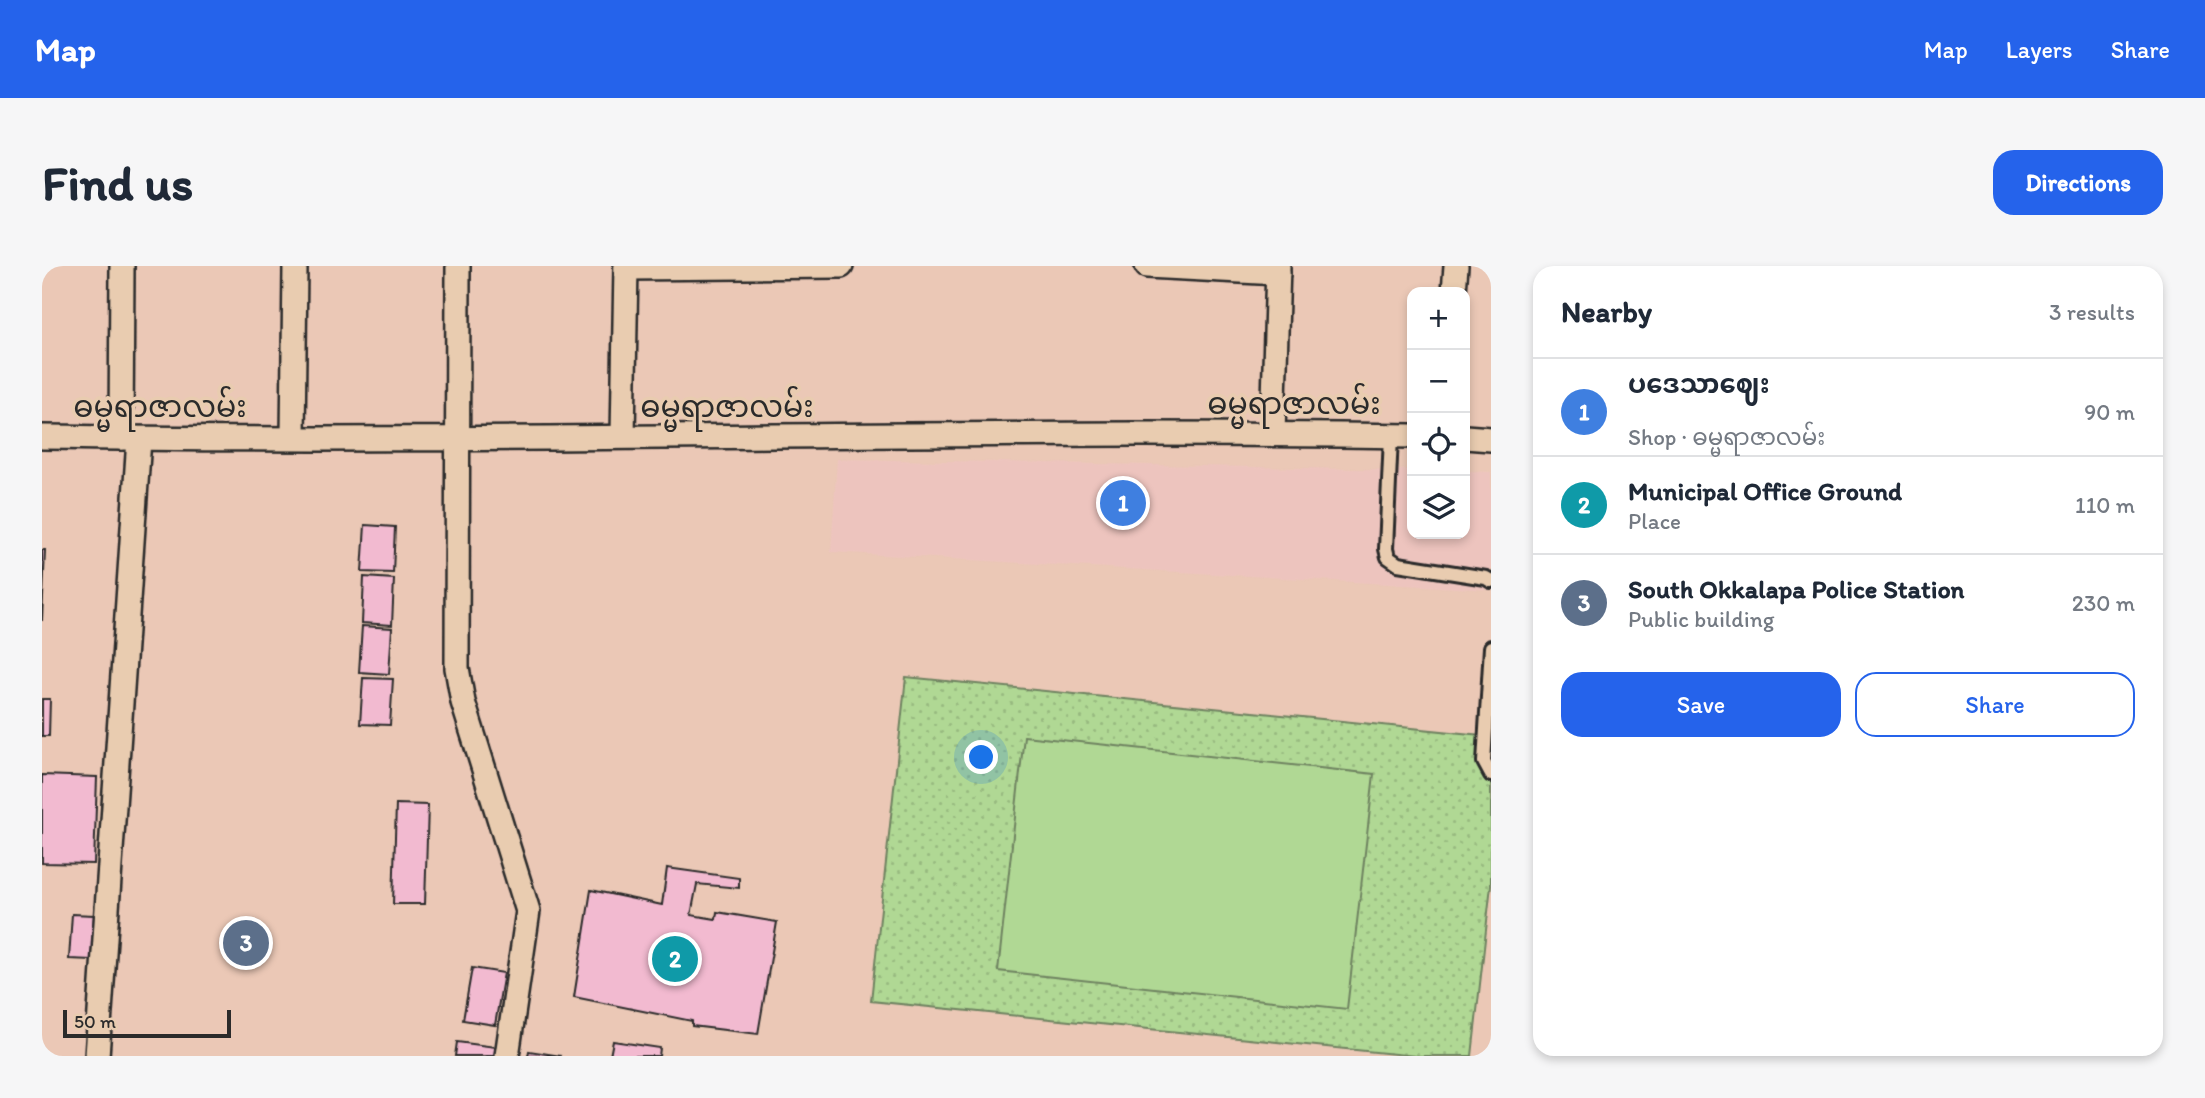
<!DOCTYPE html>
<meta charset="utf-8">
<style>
body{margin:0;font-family:Itim,"Noto Sans Myanmar",sans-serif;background:#f6f6f7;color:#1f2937}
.controls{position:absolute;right:21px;top:21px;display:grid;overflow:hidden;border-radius:14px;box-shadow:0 4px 10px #0003}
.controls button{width:63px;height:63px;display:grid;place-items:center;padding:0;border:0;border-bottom:2px solid #e0e1e3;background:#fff;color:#1f2937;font:35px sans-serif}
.scale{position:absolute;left:21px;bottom:18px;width:168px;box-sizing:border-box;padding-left:7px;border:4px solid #2b2b2b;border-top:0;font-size:19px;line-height:24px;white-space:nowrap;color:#2b2b2b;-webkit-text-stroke:5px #e9ccb0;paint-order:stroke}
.you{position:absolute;left:940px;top:492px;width:24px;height:24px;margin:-18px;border:5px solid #fff;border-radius:50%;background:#1a73e8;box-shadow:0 0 0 10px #1a73e833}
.badge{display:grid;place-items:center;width:46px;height:46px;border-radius:50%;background:#2563eb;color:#fff;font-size:23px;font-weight:700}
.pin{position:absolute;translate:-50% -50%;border:4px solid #fff;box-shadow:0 2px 7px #0006}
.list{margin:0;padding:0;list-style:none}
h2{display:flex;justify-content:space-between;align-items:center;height:91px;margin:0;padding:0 28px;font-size:30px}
h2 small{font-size:23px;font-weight:400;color:#747a83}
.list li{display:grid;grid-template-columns:46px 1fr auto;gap:21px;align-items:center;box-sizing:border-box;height:98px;padding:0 28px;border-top:2px solid #e0e1e3}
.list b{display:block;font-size:26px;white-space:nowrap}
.list p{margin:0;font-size:23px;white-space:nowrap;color:#747a83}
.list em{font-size:23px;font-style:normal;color:#747a83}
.actions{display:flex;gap:14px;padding:21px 28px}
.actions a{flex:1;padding:16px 0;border:2px solid #2563eb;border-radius:21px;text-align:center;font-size:24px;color:#2563eb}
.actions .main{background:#2563eb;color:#fff}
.icon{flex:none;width:38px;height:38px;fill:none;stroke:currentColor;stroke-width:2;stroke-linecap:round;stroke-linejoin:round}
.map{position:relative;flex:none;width:1449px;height:790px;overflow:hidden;border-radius:21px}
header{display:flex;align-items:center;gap:42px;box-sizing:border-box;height:98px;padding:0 35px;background:#2563eb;color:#fff}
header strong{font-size:33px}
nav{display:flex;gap:38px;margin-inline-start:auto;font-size:24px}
.intro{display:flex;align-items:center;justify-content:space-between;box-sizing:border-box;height:168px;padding:0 42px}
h1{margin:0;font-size:49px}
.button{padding:18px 32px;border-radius:21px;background:#2563eb;color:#fff;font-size:24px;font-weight:700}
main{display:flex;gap:42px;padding:0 42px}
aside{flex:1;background:#fff;border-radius:21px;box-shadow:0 4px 10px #0003}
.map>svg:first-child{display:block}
.built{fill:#edc4be}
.grass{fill:url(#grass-dots);stroke:#6e8260;stroke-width:2}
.pitch{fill:#b0d894;stroke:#6e8260;stroke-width:2}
.building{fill:#f2bad0;stroke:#2b2b2b;stroke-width:2}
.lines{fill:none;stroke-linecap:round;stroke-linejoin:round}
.service-casing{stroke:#2b2b2b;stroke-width:18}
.minor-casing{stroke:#2b2b2b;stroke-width:28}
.service{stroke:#e9ccb0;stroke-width:12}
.minor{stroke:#e9ccb0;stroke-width:23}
.labels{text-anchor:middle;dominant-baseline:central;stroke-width:7;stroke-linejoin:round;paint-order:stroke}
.street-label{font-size:30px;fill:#2b2b2b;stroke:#e9ccb0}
</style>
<header>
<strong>Map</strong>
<nav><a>Map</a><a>Layers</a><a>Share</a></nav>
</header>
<div class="intro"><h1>Find us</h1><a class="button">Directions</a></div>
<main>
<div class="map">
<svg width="1449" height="790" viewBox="0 0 1449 790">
<defs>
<pattern id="grass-dots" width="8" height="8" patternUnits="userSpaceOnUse" patternTransform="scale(1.75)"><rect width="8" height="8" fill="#b0d894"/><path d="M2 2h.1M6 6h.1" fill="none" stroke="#98ba80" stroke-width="1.8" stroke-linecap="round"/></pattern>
</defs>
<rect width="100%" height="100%" fill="#ebc8b6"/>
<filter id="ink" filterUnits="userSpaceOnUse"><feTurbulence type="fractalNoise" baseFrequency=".0143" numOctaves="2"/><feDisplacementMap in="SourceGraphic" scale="14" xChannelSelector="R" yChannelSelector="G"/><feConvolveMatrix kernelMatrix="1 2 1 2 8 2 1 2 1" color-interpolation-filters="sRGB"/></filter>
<g filter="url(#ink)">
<!-- built -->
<path class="built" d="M795,193L1370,204V268H1423V205L1449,206V324L789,286Z"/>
<!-- grass -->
<path class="grass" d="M864,411L1449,470V619L1430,790H1373L829,735Z"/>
<!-- pitch -->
<path class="pitch" d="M982,470L1332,508L1305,743L956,705Z"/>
<!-- building -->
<g class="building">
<path d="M323,259L353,261L351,307L320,306Z"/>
<path d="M0,284H3L0,355Z"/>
<path d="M322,311L352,313L350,359L320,357Z"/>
<path d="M320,360L350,362L347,408L317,406Z"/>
<path d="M321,412L351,413L348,459L318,458Z"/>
<path d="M0,433H8L7,470H0Z"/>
<path d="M0,509L55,511L52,598L0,597Z"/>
<path d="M354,538L386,539L383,638H351Z"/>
<path d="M625,602L697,612V622L655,618L649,649L674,653L675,646L735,656L716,768L650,760V755L532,731L549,624L620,639Z"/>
<path d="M30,648L52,649L50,694L27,693Z"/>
<path d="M430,702L462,707L453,759L421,754Z"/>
<path d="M571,775L618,782L617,790H568Z"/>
<path d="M415,776L454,781L452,790H413Z"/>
<path d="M487,785L519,790H486Z"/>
</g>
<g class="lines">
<!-- service casing -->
<g class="service-casing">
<g id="service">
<path d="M1349,170L1344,283L1346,291L1356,298L1444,312L1449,315"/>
<path d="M1449,381L1442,496L1449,509"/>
</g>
</g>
<!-- minor casing -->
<g class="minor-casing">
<g id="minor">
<path d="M416,0L415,402L421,436L486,645L465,790"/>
<path d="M1105,0L1236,7"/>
<path d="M584,2L799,0"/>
<path d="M1412,26L1414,0"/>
<path d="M1231,167L1236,0"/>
<path d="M581,170L584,0"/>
<path d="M0,171C457,178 914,163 1370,170"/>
<path d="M251,171L253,0"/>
<path d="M1423,171L1449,173"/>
<path d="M79,172L80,0"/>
<path d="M55,790L97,173"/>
</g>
</g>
<!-- service -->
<use href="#service" class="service"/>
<!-- minor -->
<use href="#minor" class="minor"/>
</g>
</g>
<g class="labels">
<!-- street labels -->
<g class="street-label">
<text x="1252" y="137">ဓမ္မရာဇာလမ်း</text>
<text x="118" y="140">ဓမ္မရာဇာလမ်း</text>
<text x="685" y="140">ဓမ္မရာဇာလမ်း</text>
</g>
</g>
</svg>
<div class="controls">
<button>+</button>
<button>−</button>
<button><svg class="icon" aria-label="locate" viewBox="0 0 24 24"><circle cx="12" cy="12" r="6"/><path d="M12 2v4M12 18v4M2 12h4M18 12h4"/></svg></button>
<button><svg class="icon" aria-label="layers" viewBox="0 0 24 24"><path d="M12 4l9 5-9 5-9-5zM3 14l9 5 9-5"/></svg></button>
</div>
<div class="scale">50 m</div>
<div class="you"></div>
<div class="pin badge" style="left:1081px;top:237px;background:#3f7fe0">1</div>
<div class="pin badge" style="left:633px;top:693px;background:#0f9aa8">2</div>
<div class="pin badge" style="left:204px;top:677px;background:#5c6f8a">3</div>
</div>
<aside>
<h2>Nearby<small>3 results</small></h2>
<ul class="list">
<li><span class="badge" style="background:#3f7fe0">1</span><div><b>ပဒေသာဈေး</b><p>Shop · ဓမ္မရာဇာလမ်း</p></div><em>90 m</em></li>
<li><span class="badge" style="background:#0f9aa8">2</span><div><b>Municipal Office Ground</b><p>Place</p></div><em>110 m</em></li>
<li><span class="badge" style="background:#5c6f8a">3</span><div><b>South Okkalapa Police Station</b><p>Public building</p></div><em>230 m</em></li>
</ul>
<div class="actions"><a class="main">Save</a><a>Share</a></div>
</aside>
</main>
